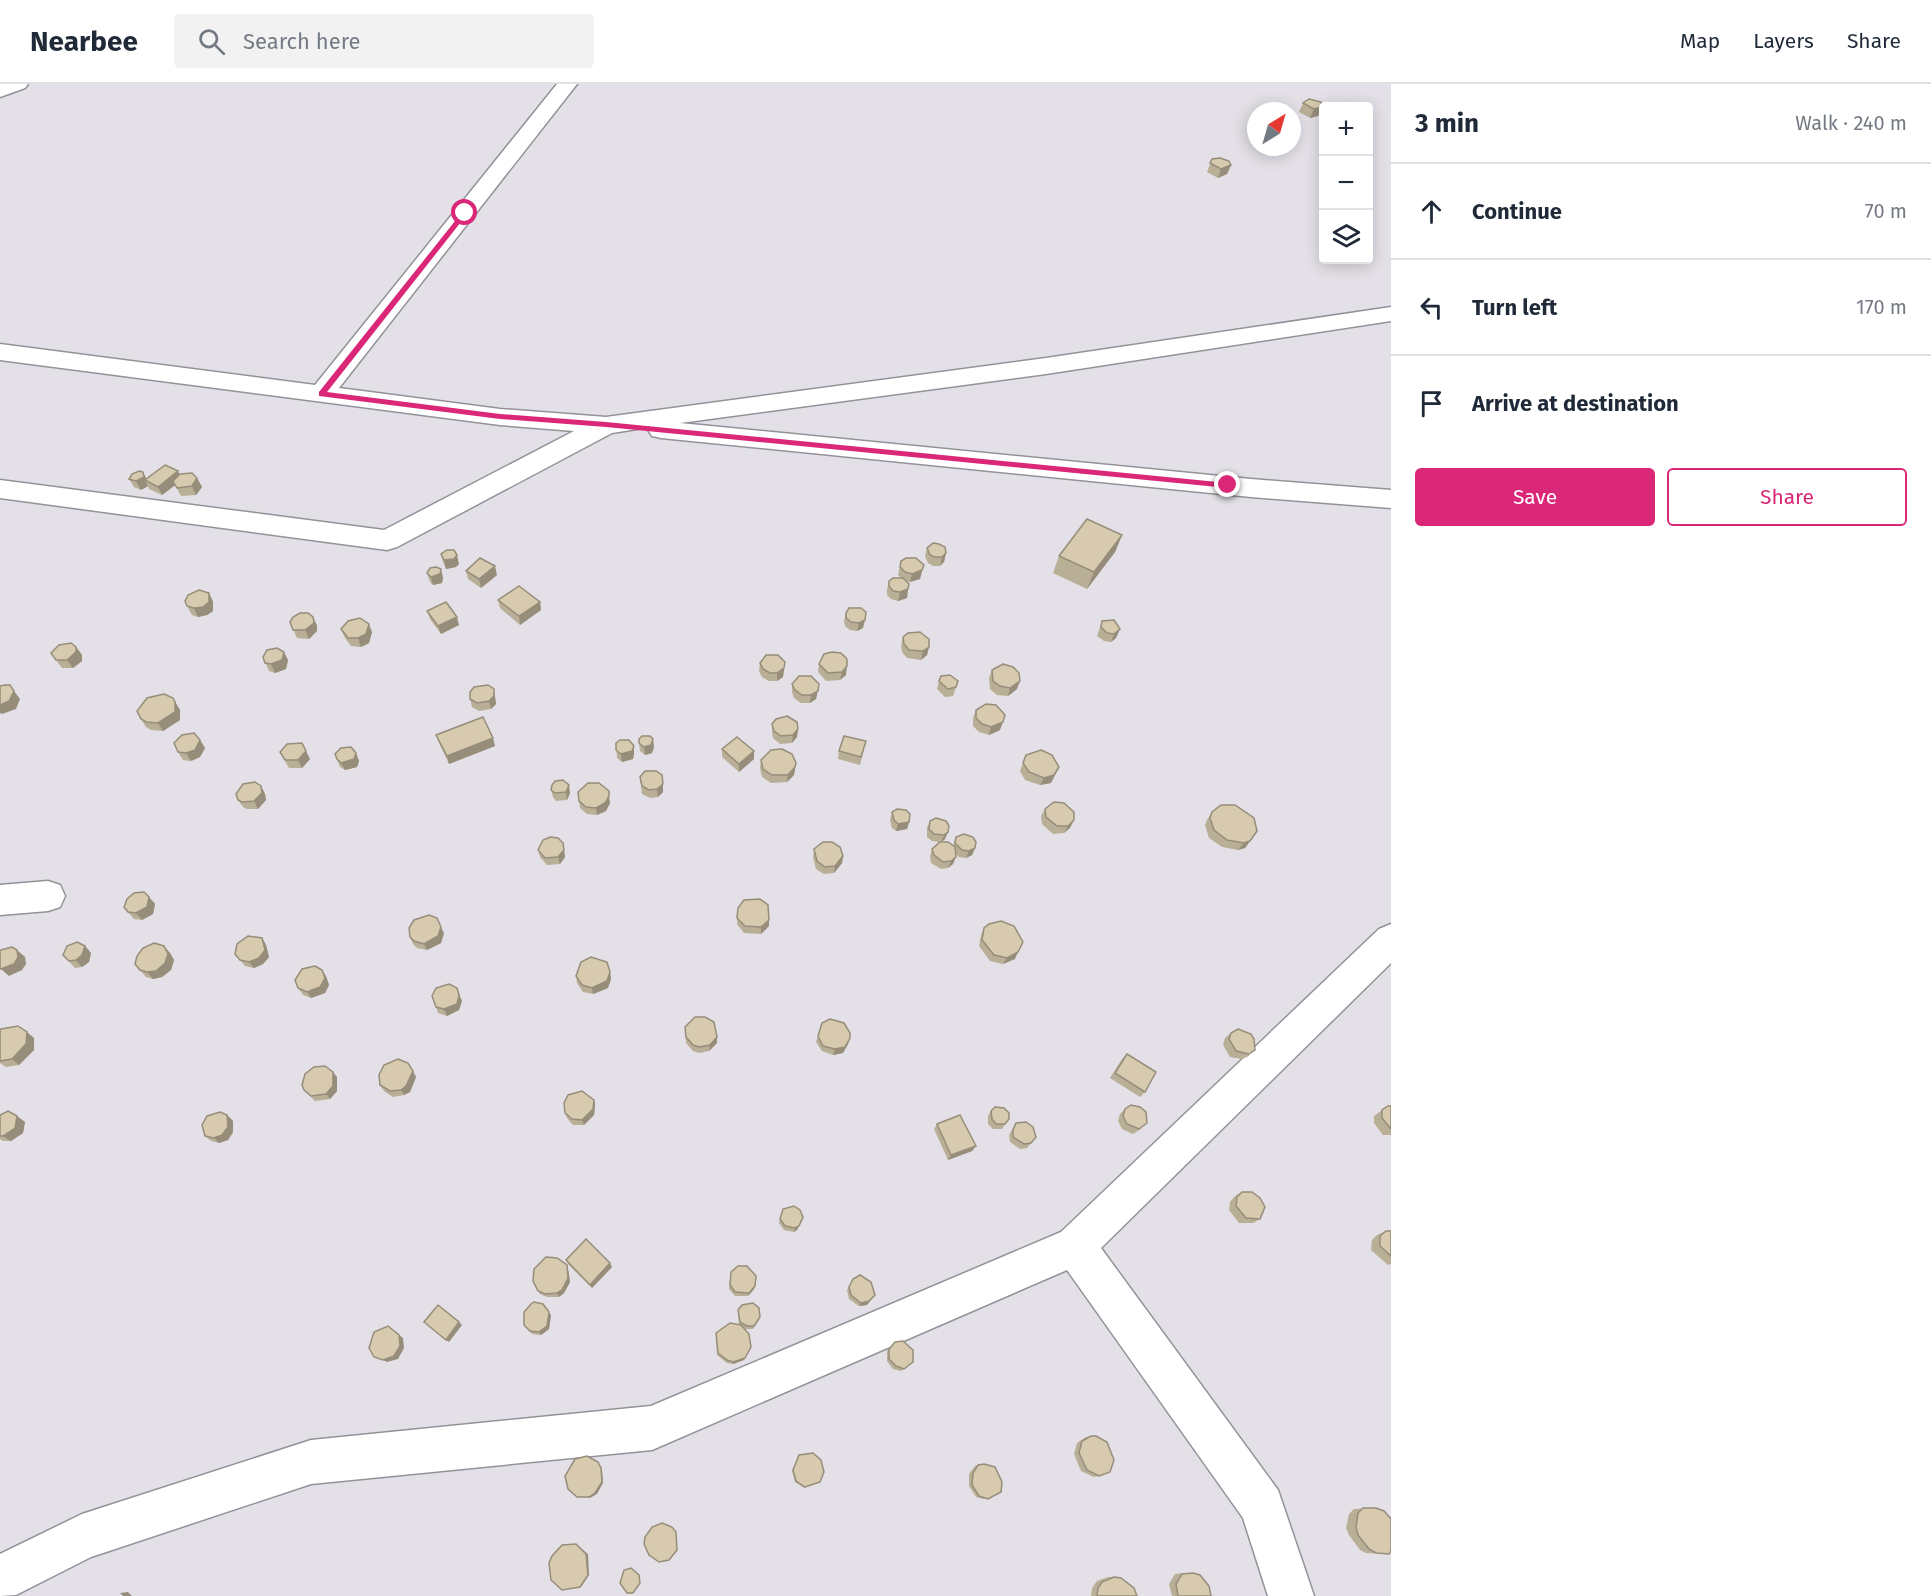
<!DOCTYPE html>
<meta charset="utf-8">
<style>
body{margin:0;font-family:"Fira Sans",sans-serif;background:#f2f2f3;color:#1f2937}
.controls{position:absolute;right:18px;top:18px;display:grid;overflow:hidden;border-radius:6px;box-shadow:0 3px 15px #0003}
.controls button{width:54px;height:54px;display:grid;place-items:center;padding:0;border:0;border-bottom:2px solid #e0e1e3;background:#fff;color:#1f2937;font:30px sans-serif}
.compass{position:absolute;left:1247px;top:18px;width:54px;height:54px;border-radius:50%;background:#fff;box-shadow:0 3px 15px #0003;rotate:37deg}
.stop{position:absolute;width:18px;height:18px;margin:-14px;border:4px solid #db2777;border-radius:50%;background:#fff}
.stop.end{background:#db2777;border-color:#fff;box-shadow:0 2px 6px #0008}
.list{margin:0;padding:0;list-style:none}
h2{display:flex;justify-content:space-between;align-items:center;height:78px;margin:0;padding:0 24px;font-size:26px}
h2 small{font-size:20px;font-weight:400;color:#747a83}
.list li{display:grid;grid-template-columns:39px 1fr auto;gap:18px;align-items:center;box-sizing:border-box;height:96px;padding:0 24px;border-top:2px solid #e0e1e3}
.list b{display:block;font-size:22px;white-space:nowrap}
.list em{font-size:20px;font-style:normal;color:#747a83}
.actions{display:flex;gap:12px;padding:18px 24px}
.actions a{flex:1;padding:14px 0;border:2px solid #db2777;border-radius:6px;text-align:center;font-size:21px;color:#db2777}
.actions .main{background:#db2777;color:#fff}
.icon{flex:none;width:33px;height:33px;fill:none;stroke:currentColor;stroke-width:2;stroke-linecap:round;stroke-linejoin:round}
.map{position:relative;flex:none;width:1391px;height:1512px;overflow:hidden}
header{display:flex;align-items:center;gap:36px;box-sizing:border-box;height:84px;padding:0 30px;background:#fff;border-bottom:2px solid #e0e1e3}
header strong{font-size:28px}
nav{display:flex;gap:33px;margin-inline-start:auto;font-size:21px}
.search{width:420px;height:54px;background:#f2f2f3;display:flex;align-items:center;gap:15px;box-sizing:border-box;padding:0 21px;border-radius:6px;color:#747a83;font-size:22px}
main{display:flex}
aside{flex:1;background:#fff}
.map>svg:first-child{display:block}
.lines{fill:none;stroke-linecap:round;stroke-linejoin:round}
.street-casing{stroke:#949298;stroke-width:3}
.street{fill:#fff;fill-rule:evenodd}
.wall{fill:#b9ae96}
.shaded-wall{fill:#968d7a}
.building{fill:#d7caae;stroke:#968d7a;stroke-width:1.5}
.route{fill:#db2777}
</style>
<header>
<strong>Nearbee</strong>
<div class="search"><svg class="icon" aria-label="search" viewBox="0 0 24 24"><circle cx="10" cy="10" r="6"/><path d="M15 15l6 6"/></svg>Search here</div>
<nav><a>Map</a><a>Layers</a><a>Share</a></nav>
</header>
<main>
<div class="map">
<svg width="1391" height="1512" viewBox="0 0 1391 1512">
<rect width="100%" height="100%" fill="#e3e0e7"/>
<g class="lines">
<!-- street casing -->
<g class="street-casing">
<g id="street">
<path d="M0,0H28L25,4L0,13Z"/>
<path d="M557,0H577L339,304L500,325L606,333L1046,274L1391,223V237L1046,290L680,339L1251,395L1391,406V424L1251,413L661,354L652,352L648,346L650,343L612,349L397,463L387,466L0,414V396L384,446L574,347L500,341L0,276V260L315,301Z"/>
<path d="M48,797L60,801L65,812L60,823L48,827L0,831V801Z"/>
<path d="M1391,840V879L1101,1164L1278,1406L1314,1512H1268L1243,1434L1067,1186L652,1366L311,1400L91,1473L16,1511L0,1512V1470L82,1430L311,1356L651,1322L1061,1148L1379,845Z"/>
</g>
</g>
<!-- street -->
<use href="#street" class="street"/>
</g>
<!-- wall -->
<g class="wall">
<path d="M1303,19L1322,23L1318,32L1310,34L1299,28Z"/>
<path d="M1212,75L1231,81L1227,90L1218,94L1207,88Z"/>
<path d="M178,387L179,390L197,394L202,403L196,411L181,412L175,401L162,411L149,405L148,402L141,406L134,403L129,395H147Z"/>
<path d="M1122,451L1115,468L1087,505L1053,489L1059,472Z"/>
<path d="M927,464L946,469L944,478L940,482H933L928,479L925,472Z"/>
<path d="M441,470L459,480L456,483L446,485L443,478Z"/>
<path d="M901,477L924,481L920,495L910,498L906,497L908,505L907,514L898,517L891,515L887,511V506L889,497L901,494L898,491Z"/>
<path d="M466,487L497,491L481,504L468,495Z"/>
<path d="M427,489L443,494L442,499L433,501L430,498Z"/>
<path d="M209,509L213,518V527L207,531L198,533L192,531L187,522Z"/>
<path d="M498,516L540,518L541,526L520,541L500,524Z"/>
<path d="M849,524L863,544L857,547L850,546L845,542L844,537L846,529Z"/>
<path d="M427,527L459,541L441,550L430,535Z"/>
<path d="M313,533L317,542V547L309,555L297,554L290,538Z"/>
<path d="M1114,536L1116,554L1111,558L1104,557L1097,552L1102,537Z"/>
<path d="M341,545L372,548L369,559L361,563L351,562L345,554Z"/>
<path d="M903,553L929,563L927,571L921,576L907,574L902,568L901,562Z"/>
<path d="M76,563L82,571V577L73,584H62L51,569Z"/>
<path d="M824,570L846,591L840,596L826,597L818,588L819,580Z"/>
<path d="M263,573L288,576L286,585L275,589L269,587Z"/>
<path d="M785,578L783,593L777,597H769L762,593L759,587L760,579Z"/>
<path d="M992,586L1017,605L1008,612L997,611L990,605L989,594Z"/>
<path d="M939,597H958L953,612L945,613L937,605Z"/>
<path d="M792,600H819L816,615L810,619H801L794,614L792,608Z"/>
<path d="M173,614L180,626V636L163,647L151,646L146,643L141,635Z"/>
<path d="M495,614L496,620L491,625L479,627L472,623L470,615Z"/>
<path d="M976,626L1000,646L989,651L979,648L973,642V634Z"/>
<path d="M772,640L798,645L797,653L792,659L780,660L773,654L772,648Z"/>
<path d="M436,651L495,662L449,680L439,659Z"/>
<path d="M200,656L205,664L200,673L191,677L183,676L178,668Z"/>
<path d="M616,659L634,670L633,675L622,678L617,674Z"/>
<path d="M639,659L654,663L652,669L645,671L640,667Z"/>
<path d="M722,665L754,667V675L739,688L722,673Z"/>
<path d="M864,665L860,681L838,675L839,667Z"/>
<path d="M280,668L310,675L302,684H289Z"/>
<path d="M356,669L359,677L357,683L345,686L340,683L337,675Z"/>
<path d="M1026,671L1059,683L1051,699L1040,701L1025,696L1020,687Z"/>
<path d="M761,676L795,686L794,691L787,698L771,699L762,693L760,684Z"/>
<path d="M640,693L663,708L658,713L650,714L642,710Z"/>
<path d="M261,702L265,710L266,716L258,725H247L243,723L238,716Z"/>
<path d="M551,706L570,709L567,716L556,717L553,713Z"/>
<path d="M578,708L610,719L606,727L597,731L587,730L580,724Z"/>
<path d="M1045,725L1070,744L1064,749L1053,750L1042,740L1041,732Z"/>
<path d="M892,728L909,738L907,745L896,747L892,744L890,736Z"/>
<path d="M1212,728L1257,747L1245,764L1238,766L1222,763L1209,754L1205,741L1207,736Z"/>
<path d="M936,734L945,755L942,758L953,762L956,753L975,764L972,771L966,774L959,773L956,770L953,780L948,784L941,785L931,779L930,772L932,765L939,758L932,757L927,753V744L930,737Z"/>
<path d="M814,765L843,772L842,779L834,789L824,790L816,785L813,773Z"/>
<path d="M538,766H564L565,773L560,780L547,781L540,773Z"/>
<path d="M149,813L155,820L153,830L142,836L134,835L128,828Z"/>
<path d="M738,824L769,842L761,850L744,849L737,840Z"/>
<path d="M984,844L1015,875L1003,880L990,877L979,862L981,851Z"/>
<path d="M444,849L441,859L427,866L417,864L413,860L410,853Z"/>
<path d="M262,854L266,861L269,873L263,880L254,884L245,882L235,870Z"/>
<path d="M85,862L91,869L89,878L82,883L75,884L63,871Z"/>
<path d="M170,869L174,876L171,886L162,893L153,895L146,893L140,886Z"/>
<path d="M610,888L611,895L608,904L593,910L583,908L577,899L576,892Z"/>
<path d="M326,892L329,901L325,909L311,914L303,911L298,904Z"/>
<path d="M457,904L462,917L459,926L447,932L438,929L436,923Z"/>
<path d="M685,943L717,959L709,967L699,969L693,967L686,959Z"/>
<path d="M0,946L34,954V966L19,981L6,983L0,979Z"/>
<path d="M1231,949L1251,950L1249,972L1242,975L1230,973L1223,961L1225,954Z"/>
<path d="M818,952L850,954L848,960L843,969L833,971L822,967L816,958Z"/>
<path d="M1127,970L1145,1008L1140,1013L1110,994L1122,975Z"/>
<path d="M337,993V1007L330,1015L315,1017L304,1006Z"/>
<path d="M416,993L410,1008L404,1011L393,1013L384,1007L380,1001Z"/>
<path d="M594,1016L595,1021L594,1031L584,1041H573L567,1034L565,1029Z"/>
<path d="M1388,1022H1391V1051H1383L1374,1039V1032Z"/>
<path d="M1125,1025L1142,1044L1133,1050L1122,1045L1118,1037L1120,1030Z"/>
<path d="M991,1027L1009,1035L1002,1045H993L988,1040V1032Z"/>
<path d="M0,1031L25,1038L23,1049L11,1057H3L0,1055Z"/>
<path d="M227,1031L233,1037V1048L228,1056L219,1059L211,1057L205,1052Z"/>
<path d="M1016,1039L1036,1053L1027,1064L1020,1065L1010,1058L1009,1051Z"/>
<path d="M937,1040L976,1062L972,1067L948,1076L934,1045Z"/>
<path d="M1242,1108L1260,1135L1253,1139H1239L1229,1126L1230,1118L1235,1112Z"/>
<path d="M783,1125L801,1137L797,1146L794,1148L784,1146L779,1139Z"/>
<path d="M1386,1147H1391V1180L1388,1181L1371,1166L1372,1156L1377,1151Z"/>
<path d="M566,1176L612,1183L592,1204L568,1180Z"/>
<path d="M568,1185L570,1198L564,1209L559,1213H547L540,1210L533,1197Z"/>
<path d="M731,1188L754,1205L748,1212H735L729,1205Z"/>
<path d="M853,1195L867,1221L859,1222L849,1215L847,1206Z"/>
<path d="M738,1226L760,1233L759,1236L753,1245H746L742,1243L751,1263L744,1276L733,1280L727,1279L717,1271L716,1249L739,1241L738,1230Z"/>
<path d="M551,1231L549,1245L541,1251L532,1250L524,1241Z"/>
<path d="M895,1258L913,1278L901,1287L893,1285L887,1277V1267Z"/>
<path d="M1091,1352L1099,1392L1094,1393L1081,1387L1074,1370L1077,1359L1086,1353Z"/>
<path d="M799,1371L818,1399L804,1404L795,1398L792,1387Z"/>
<path d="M978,1381L988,1415H984L976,1413L969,1402V1390L975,1382Z"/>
<path d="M1376,1424L1389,1470L1366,1469L1360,1466L1349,1451L1346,1444L1349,1430L1354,1425Z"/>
<path d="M1186,1489H1193L1211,1512H1172L1169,1500L1175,1490Z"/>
<path d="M1108,1493H1114L1137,1512H1091L1092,1504L1097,1497Z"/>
</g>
<!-- shaded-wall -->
<g class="shaded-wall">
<path d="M1322,23L1318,32L1310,34L1314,25Z"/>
<path d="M1231,81L1227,90L1218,94L1221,85Z"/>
<path d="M178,387L182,396L162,411L158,403Z"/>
<path d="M143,388L148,398L145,396L148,402L141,406L136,397Z"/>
<path d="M197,394L202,403L196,411L192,402Z"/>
<path d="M1122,451L1115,468L1087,505L1094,488Z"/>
<path d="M946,469L944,478L940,482L942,473Z"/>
<path d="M457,471L459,480L456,483L446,485L444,476Z"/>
<path d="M495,482L497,491L481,504L479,495Z"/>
<path d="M441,485L443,494L442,499L433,501L431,493Z"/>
<path d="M922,486L920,495L910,498L912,490Z"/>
<path d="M908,505L907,514L898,517L900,508Z"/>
<path d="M209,509L213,518V527L207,531L198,533L194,524Z"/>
<path d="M540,518L541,526L520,541L519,532Z"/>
<path d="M313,533L317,542V547L309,555L305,546Z"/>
<path d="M457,533L459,541L441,550L438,542Z"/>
<path d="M865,536L863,544L857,547L859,539Z"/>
<path d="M369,540L372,548L369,559L361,563L358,554Z"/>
<path d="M1120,545L1116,554L1111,558L1114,550Z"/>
<path d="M76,563L82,571V577L73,584L67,576Z"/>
<path d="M929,563L927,571L921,576L923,567Z"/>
<path d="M284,568L288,576L286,585L275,589L271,580Z"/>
<path d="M785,578L783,593L777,597V589Z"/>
<path d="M847,582L846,591L840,596L842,588Z"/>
<path d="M1020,597L1017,605L1008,612L1010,604Z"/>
<path d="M819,600L816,615L810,619L811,611Z"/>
<path d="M494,605L496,620L491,625L489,617Z"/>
<path d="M14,607L20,615L16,625L2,630L0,629V621Z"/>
<path d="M175,618L180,626V636L163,647L158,639Z"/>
<path d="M1003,638L1000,646L989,651L991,643Z"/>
<path d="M798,645L797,653L792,659L793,651Z"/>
<path d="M493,654L495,662L449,680L447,672Z"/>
<path d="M653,655L654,663L652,669L645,671L644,663Z"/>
<path d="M200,656L205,664L200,673L191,677L186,669Z"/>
<path d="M302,659L310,675L302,684L298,676Z"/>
<path d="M634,662V670L633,675L622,678L621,670Z"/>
<path d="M754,667V675L739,688V680Z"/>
<path d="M356,669L359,677L357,683L345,686L341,679Z"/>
<path d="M796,679L794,691L787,698L788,691Z"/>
<path d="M1059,683L1051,699L1040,701L1044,694Z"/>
<path d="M663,700V708L658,713L657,705Z"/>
<path d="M569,701L570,709L567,716L566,708Z"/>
<path d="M261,702L265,710L266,716L258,725L254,717Z"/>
<path d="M609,712L610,719L606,727L597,731L596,724Z"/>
<path d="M1074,736L1070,744L1064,749L1068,742Z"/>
<path d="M909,738L907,745L896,747L898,740Z"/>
<path d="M948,748L945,755L941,758L944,751Z"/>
<path d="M1250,757L1245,764L1238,766L1244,759Z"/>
<path d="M563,759L565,773L560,780L558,773Z"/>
<path d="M975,764L972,771L966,774L969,767Z"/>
<path d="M843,772L842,779L834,789L835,782Z"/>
<path d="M956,773L953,780L948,784L951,777Z"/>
<path d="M149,813L155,820L153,830L142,836L136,829Z"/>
<path d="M769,836V842L761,850V843Z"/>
<path d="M441,843L444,849L441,859L427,866L424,860Z"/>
<path d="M262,854L266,861L269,873L263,880L254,884L249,878Z"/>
<path d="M85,862L91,869L89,878L82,883L76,876Z"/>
<path d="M164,862L170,869L174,876L171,886L162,893L153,895L147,888Z"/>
<path d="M17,866L25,873L26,880L22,886L9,892L1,885Z"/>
<path d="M1018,868L1015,875L1003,880L1007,874Z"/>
<path d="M322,886L326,892L329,901L325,909L311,914L307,908Z"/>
<path d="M610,888L611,895L608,904L593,910L592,904Z"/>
<path d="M459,911L462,917L459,926L447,932L444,925Z"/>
<path d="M27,948L34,954V966L19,981L12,975Z"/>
<path d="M717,953V959L709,967L710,961Z"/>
<path d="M850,954L848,960L843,969L833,971L835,965Z"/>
<path d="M413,987L416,993L410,1008L404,1011L401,1006Z"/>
<path d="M333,988L337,993V1007L330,1015L326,1010Z"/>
<path d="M594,1016L595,1021L594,1031L584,1041L582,1036Z"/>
<path d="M227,1031L233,1037V1048L228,1056L219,1059L214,1054Z"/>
<path d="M17,1032L25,1038L23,1049L11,1057L3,1052Z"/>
<path d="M976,1062L972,1067L948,1076L951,1071Z"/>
<path d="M803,1133L797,1146L794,1148L795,1144Z"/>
<path d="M610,1179L612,1183L592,1204L590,1201Z"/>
<path d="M567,1181L568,1185L570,1198L564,1209L559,1213L557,1209Z"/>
<path d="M755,1202L754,1205L748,1212L749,1209Z"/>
<path d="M875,1211L867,1221L859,1222L861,1219Z"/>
<path d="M549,1228L551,1231L549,1245L541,1251L539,1248Z"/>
<path d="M459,1238L462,1241L449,1258L446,1256Z"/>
<path d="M399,1251L403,1254L404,1264L398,1275L387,1278L383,1276Z"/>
<path d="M751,1263L744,1276L733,1280V1278Z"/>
<path d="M598,1378L602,1386L603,1399L597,1410L590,1414L589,1413Z"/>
<path d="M576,1460L577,1461L588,1470L589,1491L581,1503H580Z"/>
<path d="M128,1508L132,1512H123L120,1509Z"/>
</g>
<!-- building -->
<g class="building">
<path d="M1309,15L1321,18L1322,23L1314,25L1303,19Z"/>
<path d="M1220,74L1229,77L1231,81L1221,85L1210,79L1212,75Z"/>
<path d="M165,381L178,387L158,403L145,396Z"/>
<path d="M139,387L143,388L144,393L136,397L129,395L132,390Z"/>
<path d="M192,389L197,394L192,402L177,404L173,397L180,390Z"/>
<path d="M1087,435L1122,451L1094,488L1059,472Z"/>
<path d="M933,459L939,460L945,463L946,469L942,473H935L930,471L927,464Z"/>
<path d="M447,466H454L457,471L454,475L444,476L441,470Z"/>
<path d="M480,474L495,482L479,495L466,487Z"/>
<path d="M906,474H916L924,481L922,486L912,490L905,488L900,483L901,477Z"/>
<path d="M436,483L441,485L440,490L431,493L427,489L430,484Z"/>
<path d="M893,494H903L909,500L908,505L900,508L893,507L889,502V497Z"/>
<path d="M519,502L540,518L519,532L498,516Z"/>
<path d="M199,506L209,509V518L203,523L194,524L187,522L185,517L188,511Z"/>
<path d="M446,518L457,533L438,542L427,527Z"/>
<path d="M849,524H861L866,528L865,536L859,539L851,538L846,534V529Z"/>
<path d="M300,529H308L313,533L314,539L305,546H293L290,538L293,533Z"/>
<path d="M360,534L369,540L366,550L358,554H348L341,545L348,537Z"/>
<path d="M1114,536L1120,545L1114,550L1107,549L1101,543L1102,537Z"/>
<path d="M920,548L929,555V563L923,567L909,566L904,560L903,553L908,549Z"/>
<path d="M71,559L76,563V568L67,576H56L51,569L59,561Z"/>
<path d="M277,564L284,568L282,576L271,580L265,579L263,573L267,566Z"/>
<path d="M832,568L841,569L847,575V582L842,588L828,589L819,580L824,570Z"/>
<path d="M766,571H778L785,578L784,584L777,589H770L763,585L760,579Z"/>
<path d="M1003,580L1013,583L1019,589L1020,597L1010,604L1000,602L993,597L992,586Z"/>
<path d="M950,591L958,597L956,603L948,605L939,597L941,592Z"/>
<path d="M799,592H811L819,600L818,607L811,611H802L795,606L792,600Z"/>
<path d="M5,601H10L14,607L9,617L0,621V602Z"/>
<path d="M488,601L494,605V612L489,617L477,619L470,615V608L474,603Z"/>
<path d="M164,610L173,614L175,618V628L158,639L146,638L141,635L137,627L147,614Z"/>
<path d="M986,620L996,621L1005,631L1003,638L991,643L982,640L976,634V626Z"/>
<path d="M787,632L797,638L798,645L793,651L781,652L774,647L772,640L776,635Z"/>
<path d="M483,633L493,654L447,672L436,651Z"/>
<path d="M194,649L200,656L195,666L186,669L178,668L174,659L182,651Z"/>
<path d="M642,652H650L653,655L651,661L644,663L639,659V655Z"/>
<path d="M844,652L866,657L861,673L839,667Z"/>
<path d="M737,653L754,667L739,680L722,665Z"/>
<path d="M620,656H629L634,662L632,667L621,670L616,666V659Z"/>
<path d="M302,659L306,667L298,676H285L280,668L287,660Z"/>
<path d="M351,663L356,669L354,675L341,679L337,675L335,670L341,664Z"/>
<path d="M782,665L792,670L796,679L795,683L788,691H772L763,685L761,676L771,666Z"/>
<path d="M1041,666L1052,671L1059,683L1054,691L1044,694L1029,688L1023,679L1026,671Z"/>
<path d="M645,687H656L662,691L663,700L657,705L649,706L642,702L640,693Z"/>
<path d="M563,696L569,701L566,708L555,709L551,706L552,701L555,697Z"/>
<path d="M255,698L261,702L262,709L254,717L242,718L238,716L236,710L243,700Z"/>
<path d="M588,699H599L609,707V712L605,719L596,724L586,723L579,717L578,708Z"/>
<path d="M1054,718L1064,719L1074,728V736L1068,742H1057L1046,733L1045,725Z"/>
<path d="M1221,721H1235L1254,734L1257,747L1250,757L1244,759L1227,756L1214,746L1210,734L1212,728Z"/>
<path d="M897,725L906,726L910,730L909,738L898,740L894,736L892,728Z"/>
<path d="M936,734L946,737L949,742L948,748L944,751L934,750L929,745L930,737Z"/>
<path d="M964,750L973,753L976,758L975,764L969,767L962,766L955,759L956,753Z"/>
<path d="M550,753L558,754L563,759L564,766L558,773L545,774L538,766L543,756Z"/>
<path d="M823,758H832L840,763L843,772L835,782L825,783L817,777L814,765Z"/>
<path d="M940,758H948L955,763L956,773L951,777L943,778L934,771L932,765Z"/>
<path d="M144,808L149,813L147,823L136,829L128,828L124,823L127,815L134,809Z"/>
<path d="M760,815L768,821L769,836L761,843L745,842L737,834L738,824L744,816Z"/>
<path d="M429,831L437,834L441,843L438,852L424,860L414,857L410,853L409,844L414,836Z"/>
<path d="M1001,837L1014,842L1023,858L1018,868L1007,874L994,871L982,856L984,844L989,840Z"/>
<path d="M248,852L262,854L265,866L259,874L249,878L240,876L235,870L237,860Z"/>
<path d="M77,858L85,862L82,871L76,876L69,877L63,871L67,862Z"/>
<path d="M154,859L164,862L168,870L165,879L156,887L147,888L140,886L135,880L137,872L143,864Z"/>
<path d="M12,863L17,866L18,873L14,880L1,885L0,884V867L1,866Z"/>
<path d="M591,873L607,878L610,888L607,897L592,904L582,901L576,892L581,878Z"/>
<path d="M315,882L322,886L325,894L320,903L307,908L298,904L295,896L302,885Z"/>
<path d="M449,900L457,904L459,911L457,920L444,925L436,923L432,912L436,904Z"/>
<path d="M695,933H705L714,938L717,953L710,961L699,963L693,961L686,953L685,943Z"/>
<path d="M830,935L844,939L850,949V954L845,963L835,965L823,962L818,952L822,939Z"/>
<path d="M18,942L27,948L26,960L12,975L0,977V946L1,945Z"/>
<path d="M1238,945L1251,950L1254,955L1255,966L1249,970L1236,967L1229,955L1231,949Z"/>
<path d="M1127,970L1156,988L1145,1008L1115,989Z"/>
<path d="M398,975L408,979L413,987L406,1002L401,1006L390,1007L380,1001L379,991L384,981Z"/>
<path d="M325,982L333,988V1002L326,1010L311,1012L304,1006L302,1001L305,990L314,983Z"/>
<path d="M582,1007L594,1016L593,1025L582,1036L572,1035L565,1029L564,1019L568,1011Z"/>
<path d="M1131,1021L1140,1023L1146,1028L1147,1039L1139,1045L1127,1040L1123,1032L1125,1025Z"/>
<path d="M1388,1022H1391V1045L1382,1034V1026Z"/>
<path d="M995,1023L1004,1024L1009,1029V1035L1005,1040H996L992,1035L991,1027Z"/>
<path d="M8,1027L17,1032L15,1044L3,1052H0V1031Z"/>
<path d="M220,1028L227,1031L228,1043L222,1051L214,1054L205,1052L202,1041L207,1032Z"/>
<path d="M960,1031L976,1062L951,1071L937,1040Z"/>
<path d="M1026,1038L1033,1043L1036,1053L1031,1059L1024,1060L1013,1053V1046L1016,1039Z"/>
<path d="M1242,1108H1252L1260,1114L1265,1123L1260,1135L1246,1134L1236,1122L1237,1113Z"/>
<path d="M794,1122L800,1126L803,1133L799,1142L795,1144L785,1142L780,1135L783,1125Z"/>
<path d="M1386,1147H1391V1172L1380,1162V1152Z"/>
<path d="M586,1155L610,1179L590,1201L566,1176Z"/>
<path d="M546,1173L557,1174L567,1181L568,1194L562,1206L557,1209L545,1210L538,1207L533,1197L534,1185Z"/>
<path d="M738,1182H747L756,1192L755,1202L749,1209L735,1208L730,1201L731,1188Z"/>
<path d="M860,1191L871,1198L875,1211L869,1217L861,1219L851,1211L849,1203L853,1195Z"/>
<path d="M534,1218L543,1220L549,1228L547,1242L539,1248L530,1247L524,1241V1228L531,1220Z"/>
<path d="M753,1219L759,1224L760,1233L754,1242H747L740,1238L738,1226L742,1221Z"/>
<path d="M438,1221L459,1238L446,1256L424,1238Z"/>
<path d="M730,1239L741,1241L749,1250L751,1263L745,1274L733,1278L727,1276L718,1269L716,1249Z"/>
<path d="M388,1242L399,1251L400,1262L394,1272L383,1276L374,1273L369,1264L374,1248Z"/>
<path d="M903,1257L913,1266V1278L904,1285L896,1282L889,1275V1265L895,1258Z"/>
<path d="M1091,1352H1096L1107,1358L1114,1376L1110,1388L1099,1392L1087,1386L1079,1369L1082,1357Z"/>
<path d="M813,1369L821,1376L824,1388L820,1398L805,1403L796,1397L793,1386L799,1371Z"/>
<path d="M587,1372L598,1378L601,1384L602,1398L595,1409L589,1413H577L568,1405L565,1392L575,1375Z"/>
<path d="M984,1380L995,1383L1002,1398L1001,1408L988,1415L979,1412L972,1401L973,1389L978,1381Z"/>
<path d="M1363,1424H1376L1384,1427L1391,1435V1467L1389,1470L1376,1469L1369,1465L1358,1451L1356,1443L1358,1429Z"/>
<path d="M662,1439L672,1443L676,1448L677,1466L669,1476L659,1478L649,1471L644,1460L645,1453L652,1443Z"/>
<path d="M576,1460L586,1470L588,1491L580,1503L562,1506L551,1496L549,1479L552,1472L562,1461Z"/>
<path d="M631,1484L639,1491L640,1499L633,1509H627L620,1499L624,1486Z"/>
<path d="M1193,1489L1200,1491L1209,1502L1211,1512H1178L1176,1500L1182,1490Z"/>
<path d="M1114,1493L1121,1494L1134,1504L1137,1512H1097L1098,1504L1102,1498Z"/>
</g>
<!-- route -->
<path class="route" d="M463,127L468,129L327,308L500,330L606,338L1228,399L1232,401L1228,404L606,343L500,335L319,312V308Z"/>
</svg>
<div class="controls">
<button>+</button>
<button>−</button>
<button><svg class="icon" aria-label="layers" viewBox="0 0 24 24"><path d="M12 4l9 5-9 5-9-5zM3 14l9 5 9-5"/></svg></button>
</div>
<svg class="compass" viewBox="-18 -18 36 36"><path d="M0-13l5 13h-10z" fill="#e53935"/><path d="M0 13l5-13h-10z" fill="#747a83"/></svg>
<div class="stop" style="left:465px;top:129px"></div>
<div class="stop end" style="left:1228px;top:401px"></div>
</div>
<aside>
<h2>3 min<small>Walk · 240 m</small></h2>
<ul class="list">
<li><svg class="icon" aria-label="ahead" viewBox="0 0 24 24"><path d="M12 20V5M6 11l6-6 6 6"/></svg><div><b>Continue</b></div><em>70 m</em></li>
<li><svg class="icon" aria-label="left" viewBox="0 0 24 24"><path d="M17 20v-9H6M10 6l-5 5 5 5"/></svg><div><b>Turn left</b></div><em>170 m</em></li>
<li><svg class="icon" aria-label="arrive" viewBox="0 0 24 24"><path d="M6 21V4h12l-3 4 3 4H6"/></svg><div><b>Arrive at destination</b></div></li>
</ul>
<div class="actions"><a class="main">Save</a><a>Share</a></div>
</aside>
</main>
